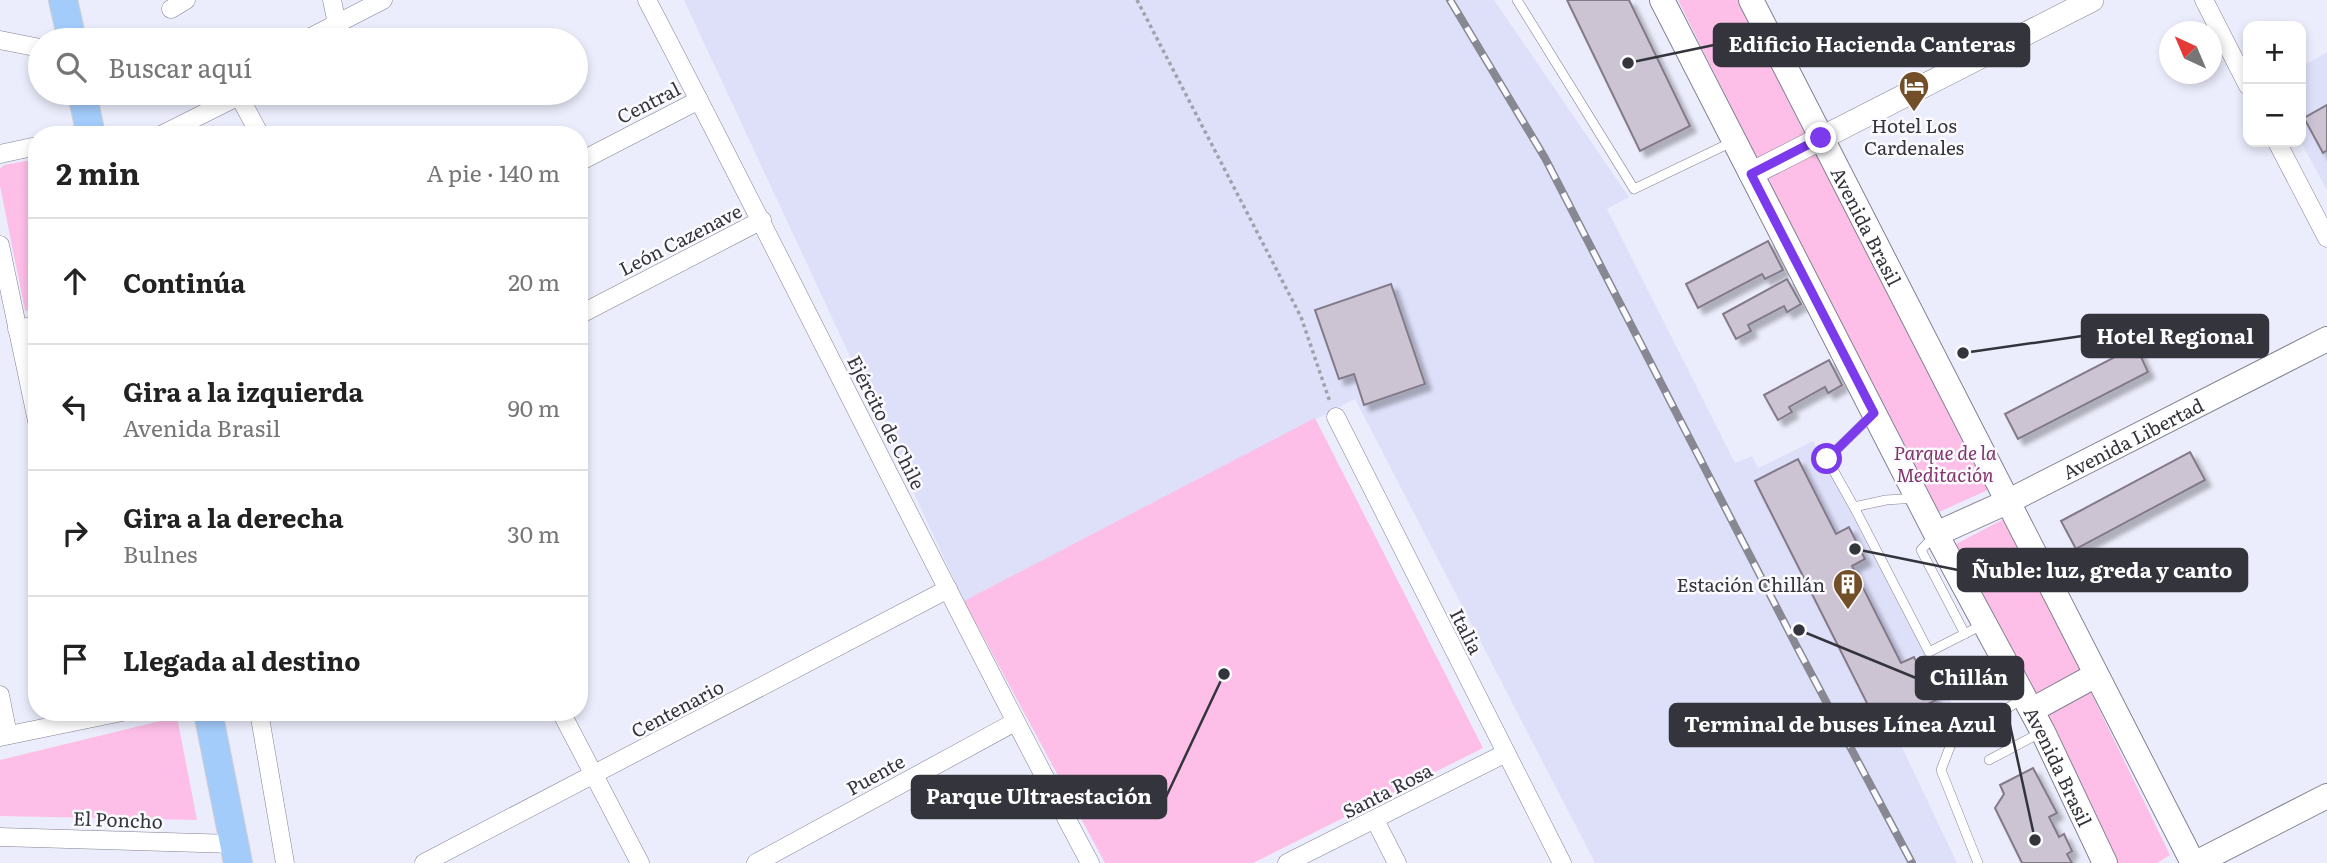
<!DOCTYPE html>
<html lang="es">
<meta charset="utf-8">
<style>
body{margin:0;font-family:Literata,serif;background:#f6f6f6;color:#222}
.controls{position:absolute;right:21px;top:21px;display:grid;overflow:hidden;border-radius:14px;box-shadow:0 4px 10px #0003}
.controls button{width:63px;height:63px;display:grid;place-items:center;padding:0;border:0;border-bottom:2px solid #e0e0e0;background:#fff;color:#222;font:35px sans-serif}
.compass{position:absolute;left:2159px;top:21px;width:63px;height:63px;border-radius:50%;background:#fff;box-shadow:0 4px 10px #0003;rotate:316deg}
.stop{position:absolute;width:21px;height:21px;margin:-16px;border:5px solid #7c3aed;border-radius:50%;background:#fff}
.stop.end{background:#7c3aed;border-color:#fff;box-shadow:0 2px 7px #0008}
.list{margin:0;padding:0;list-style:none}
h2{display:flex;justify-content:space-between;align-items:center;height:91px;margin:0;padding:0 28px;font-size:30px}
h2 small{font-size:23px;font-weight:400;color:#767676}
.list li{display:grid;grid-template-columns:46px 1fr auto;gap:21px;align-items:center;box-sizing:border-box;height:126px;padding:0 28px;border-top:2px solid #e0e0e0}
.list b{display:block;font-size:26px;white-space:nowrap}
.list p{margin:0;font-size:23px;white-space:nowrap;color:#767676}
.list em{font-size:23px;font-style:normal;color:#767676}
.icon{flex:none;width:38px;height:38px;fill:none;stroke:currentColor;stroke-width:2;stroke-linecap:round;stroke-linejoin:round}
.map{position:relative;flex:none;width:2327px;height:863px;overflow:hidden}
.search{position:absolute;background:#fff;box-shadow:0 4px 10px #0003;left:28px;top:28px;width:560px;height:77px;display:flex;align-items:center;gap:18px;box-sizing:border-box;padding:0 24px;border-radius:38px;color:#767676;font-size:26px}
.panel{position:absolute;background:#fff;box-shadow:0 4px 10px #0003;left:28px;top:126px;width:560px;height:595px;border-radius:28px}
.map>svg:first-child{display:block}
.built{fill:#dee0fa}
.green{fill:#fdbee7}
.building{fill:#ccc3d3;stroke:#837a89;stroke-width:2;filter:url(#shadow)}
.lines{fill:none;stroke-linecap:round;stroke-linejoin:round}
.service-casing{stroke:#818293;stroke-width:10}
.minor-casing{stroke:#818293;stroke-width:19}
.tertiary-casing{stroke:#818293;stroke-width:24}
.secondary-casing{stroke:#818293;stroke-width:26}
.primary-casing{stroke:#cecfd0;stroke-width:30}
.path{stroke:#a0a1ac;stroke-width:3.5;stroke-dasharray:3.5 3.5;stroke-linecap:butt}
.service{stroke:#fff;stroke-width:9}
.minor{stroke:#fff;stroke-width:18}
.tertiary{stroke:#fff;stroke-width:23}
.secondary{stroke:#fff;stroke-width:24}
.primary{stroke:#a3ccfb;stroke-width:28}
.rail-casing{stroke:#878892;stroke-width:8}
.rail{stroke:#fbfbff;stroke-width:5;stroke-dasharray:16;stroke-linecap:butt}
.route{stroke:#7c3aed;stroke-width:9}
.labels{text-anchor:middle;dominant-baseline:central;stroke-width:5;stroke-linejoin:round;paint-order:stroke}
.street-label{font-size:19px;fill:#34353c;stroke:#fbfbff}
.poi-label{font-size:19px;fill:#34353c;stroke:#fbfbff}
.park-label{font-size:19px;font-style:italic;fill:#80346a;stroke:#fbfbff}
.leader{fill:none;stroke:#34353c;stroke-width:2.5}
.callout-dot{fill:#34353c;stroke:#fbfbff;stroke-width:2.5}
.callout{fill:#34353c;stroke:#34353c;stroke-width:2.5}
.callout-label{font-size:21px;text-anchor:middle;font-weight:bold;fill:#fff}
</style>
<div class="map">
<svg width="2327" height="863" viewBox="0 0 2327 863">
<defs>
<filter id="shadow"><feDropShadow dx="6" dy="6" stdDeviation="2" flood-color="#0004"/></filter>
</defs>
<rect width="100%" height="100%" fill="#ecedfc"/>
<!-- built -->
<g class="built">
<path d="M684,0H1494L1629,197L1607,209L1735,463L1752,456L1758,468L1813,441L1957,713L1900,743L1957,863H1595L1355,399L964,601Z"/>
<path d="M2327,52V190L2301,142V67Z"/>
</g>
<!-- green -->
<g class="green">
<path d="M1678,0H1739L1805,135L1758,161Z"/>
<path d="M1815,150L1990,489L1939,512L1766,177Z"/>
<path d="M37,159V313L33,314L25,310L0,186V169L4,165Z"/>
<path d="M1315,418L1483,748L1253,863H1105L964,601Z"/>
<path d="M2006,518L2170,855L2157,863H2118L1956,544Z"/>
<path d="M177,717L197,820L0,816V760Z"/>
</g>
<!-- building -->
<g class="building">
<path d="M1567,0H1629L1690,126L1640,151Z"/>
<path d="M2327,105V150L2323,153L2304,118Z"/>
<path d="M1768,241L1783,270L1765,279L1762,274L1698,308L1686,284Z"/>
<path d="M1787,279L1801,304L1787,312L1784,306L1748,325L1751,331L1736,339L1723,314Z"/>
<path d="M1391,284L1425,384L1364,405L1354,374L1339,379L1315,310Z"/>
<path d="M2136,346L2148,372L2018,439L2005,414Z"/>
<path d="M1829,360L1842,385L1828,393L1825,387L1789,407L1792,412L1778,420L1764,395Z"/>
<path d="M2190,452L2205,480L2076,549L2061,521Z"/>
<path d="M1798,459L1836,534L1849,527L1865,559L1852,566L1901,663L1914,657L1936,700L1904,716L1909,724L1884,737L1755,481Z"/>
<path d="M2033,768L2057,813L2049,817L2059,837L2064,834L2072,851L2067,854L2072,863H2022L1995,808L2004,794L2000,785Z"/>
</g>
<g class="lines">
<!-- service casing -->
<g class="service-casing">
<g id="service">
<path d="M1517,0L1634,189L1732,142"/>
<path d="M1873,414L1827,459L1854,507L1886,500L1916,498"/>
<path d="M1854,507L1929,652L1982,625"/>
<path d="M1935,535L1921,550L1965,634"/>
<path d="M1989,760L2040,733"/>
<path d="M1978,863L1941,770L1951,744L2022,699"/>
</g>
</g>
<!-- minor casing -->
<g class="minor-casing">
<g id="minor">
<path d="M332,0L337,24"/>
<path d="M647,0C797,287 938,578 1090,863"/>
<path d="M2204,0L2248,86"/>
<path d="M171,9L186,0"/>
<path d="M0,40L40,48"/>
<path d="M305,40L383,0"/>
<path d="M240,93L239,96L260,135"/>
<path d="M161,135L239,96"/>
<path d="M2277,142L2327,238"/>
<path d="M0,154L37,146"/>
<path d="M579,162L699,100"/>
<path d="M0,245L37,421"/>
<path d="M579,315L762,220"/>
<path d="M17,329L37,325"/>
<path d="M1336,417L1562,863"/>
<path d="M0,695L8,735"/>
<path d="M259,712L285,863"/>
<path d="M561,712L640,863"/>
<path d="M0,737L122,712"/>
<path d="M1375,820L1397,863"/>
<path d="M0,837L234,844"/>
<path d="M424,863L948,589"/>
<path d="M756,863L1015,722"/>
<path d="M1287,863L1506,753"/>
</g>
</g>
<!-- tertiary casing -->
<g class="tertiary-casing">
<path id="tertiary" d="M1751,174L2092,0"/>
</g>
<!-- secondary casing -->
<g class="secondary-casing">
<g id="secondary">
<path id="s1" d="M1662,0L1936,534L2043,732L2105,863"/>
<path id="s2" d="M1751,0L2193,863"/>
<path id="s3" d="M1936,534L2007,502L2327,339"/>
<path d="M2032,710L2096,675"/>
<path d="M2196,863L2327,796"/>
</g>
</g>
<!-- primary casing -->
<g class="primary-casing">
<g id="primary">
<path d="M63,0L72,40"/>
<path d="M82,93L91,135"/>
<path d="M208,712L238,863"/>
</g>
</g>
<!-- path -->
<path class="path" d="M1137,0L1301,317L1330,402"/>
<!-- service -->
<use href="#service" class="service"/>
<!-- minor -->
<use href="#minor" class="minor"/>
<!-- tertiary -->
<use href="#tertiary" class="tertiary"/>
<!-- secondary -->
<use href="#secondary" class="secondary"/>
<!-- primary -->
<use href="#primary" class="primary"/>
<!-- rail casing -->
<g class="rail-casing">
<path id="rail" d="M1450,0L1545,158L1797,647L1912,863"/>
</g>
<!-- rail -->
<use href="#rail" class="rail"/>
</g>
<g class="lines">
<!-- route -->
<path class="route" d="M1821,138L1751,174L1874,413L1827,459"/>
</g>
<!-- icons -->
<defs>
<g id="hotel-pin" transform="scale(1.575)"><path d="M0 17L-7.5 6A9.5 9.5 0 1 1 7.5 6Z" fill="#734f29" stroke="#fbfbff"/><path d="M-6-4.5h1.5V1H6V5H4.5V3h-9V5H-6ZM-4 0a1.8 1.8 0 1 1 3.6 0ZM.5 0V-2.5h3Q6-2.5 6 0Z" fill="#fff"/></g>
<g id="building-pin" transform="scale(1.575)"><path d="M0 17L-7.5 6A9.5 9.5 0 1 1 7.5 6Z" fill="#734f29" stroke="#fbfbff"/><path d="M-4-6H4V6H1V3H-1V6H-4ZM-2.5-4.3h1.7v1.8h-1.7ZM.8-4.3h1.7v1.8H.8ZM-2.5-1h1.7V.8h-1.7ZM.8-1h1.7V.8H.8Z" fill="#fff"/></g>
</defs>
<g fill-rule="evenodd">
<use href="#hotel-pin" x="1914" y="86"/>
<use href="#building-pin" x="1848" y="584"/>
</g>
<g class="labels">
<!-- street labels -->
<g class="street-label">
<text transform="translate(648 102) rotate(-27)">Central</text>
<text stroke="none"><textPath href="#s2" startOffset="254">Avenida Brasil</textPath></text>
<text transform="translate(680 239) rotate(-27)">León Cazenave</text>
<text transform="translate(887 422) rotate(63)">Ejército de Chile</text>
<text stroke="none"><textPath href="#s3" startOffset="219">Avenida Libertad</textPath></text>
<text transform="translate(1467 631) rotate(63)">Italia</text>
<text transform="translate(677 708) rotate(-28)">Centenario</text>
<text stroke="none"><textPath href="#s1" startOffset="863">Avenida Brasil</textPath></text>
<text transform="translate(875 774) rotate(-29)">Puente</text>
<text transform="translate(1387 790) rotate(-27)">Santa Rosa</text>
<text transform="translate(118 819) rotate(2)">El Poncho</text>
</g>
<!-- poi labels -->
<g class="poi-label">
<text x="1914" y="125">Hotel Los<tspan x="1914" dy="22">Cardenales</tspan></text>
<text x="1825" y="584" text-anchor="end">Estación Chillán</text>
</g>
<!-- park labels -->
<g class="park-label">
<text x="1945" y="452">Parque de la<tspan x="1945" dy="22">Meditación</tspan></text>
</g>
</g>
<!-- callouts -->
<path class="leader" d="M1628 63L1714 45M1963 353L2082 336M1855 549L1958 570M1799 630L1916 678M2035 840L2010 725M1224 674L1166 797"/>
<g class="callout-dot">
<circle cx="1628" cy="63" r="7"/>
<circle cx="1963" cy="353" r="7"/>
<circle cx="1855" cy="549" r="7"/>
<circle cx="1799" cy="630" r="7"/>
<circle cx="2035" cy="840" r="7"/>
<circle cx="1224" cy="674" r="7"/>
</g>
<g class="callout">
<rect x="1714" y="24" width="315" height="42" rx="7"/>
<rect x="2082" y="315" width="186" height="42" rx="7"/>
<rect x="1958" y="549" width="289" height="42" rx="7"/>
<rect x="1916" y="657" width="107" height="42" rx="7"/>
<rect x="1670" y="704" width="340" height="42" rx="7"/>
<rect x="912" y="776" width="254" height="42" rx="7"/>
</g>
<g class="callout-label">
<text x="1872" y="52">Edificio Hacienda Canteras</text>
<text x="2175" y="344">Hotel Regional</text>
<text x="2102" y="578">Ñuble: luz, greda y canto</text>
<text x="1969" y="685">Chillán</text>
<text x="1840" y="732">Terminal de buses Línea Azul</text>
<text x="1039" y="804">Parque Ultraestación</text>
</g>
</svg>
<div class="controls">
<button>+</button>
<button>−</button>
</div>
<svg class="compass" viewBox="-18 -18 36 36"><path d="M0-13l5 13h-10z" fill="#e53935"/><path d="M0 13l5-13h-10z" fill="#767676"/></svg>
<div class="stop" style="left:1827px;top:459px"></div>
<div class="stop end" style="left:1821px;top:138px"></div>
<div class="search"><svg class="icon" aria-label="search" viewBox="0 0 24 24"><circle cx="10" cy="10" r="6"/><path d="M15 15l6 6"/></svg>Buscar aquí</div>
<section class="panel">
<h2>2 min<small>A pie · 140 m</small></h2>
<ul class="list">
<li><svg class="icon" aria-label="ahead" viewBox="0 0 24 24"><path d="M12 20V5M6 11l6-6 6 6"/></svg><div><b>Continúa</b></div><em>20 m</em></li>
<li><svg class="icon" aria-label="left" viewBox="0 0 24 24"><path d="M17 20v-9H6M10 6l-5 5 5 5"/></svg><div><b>Gira a la izquierda</b><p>Avenida Brasil</p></div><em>90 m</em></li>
<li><svg class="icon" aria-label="right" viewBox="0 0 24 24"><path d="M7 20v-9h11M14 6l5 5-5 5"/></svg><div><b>Gira a la derecha</b><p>Bulnes</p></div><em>30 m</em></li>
<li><svg class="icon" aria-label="arrive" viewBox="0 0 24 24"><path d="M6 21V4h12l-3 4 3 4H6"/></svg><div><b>Llegada al destino</b></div></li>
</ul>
</section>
</div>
